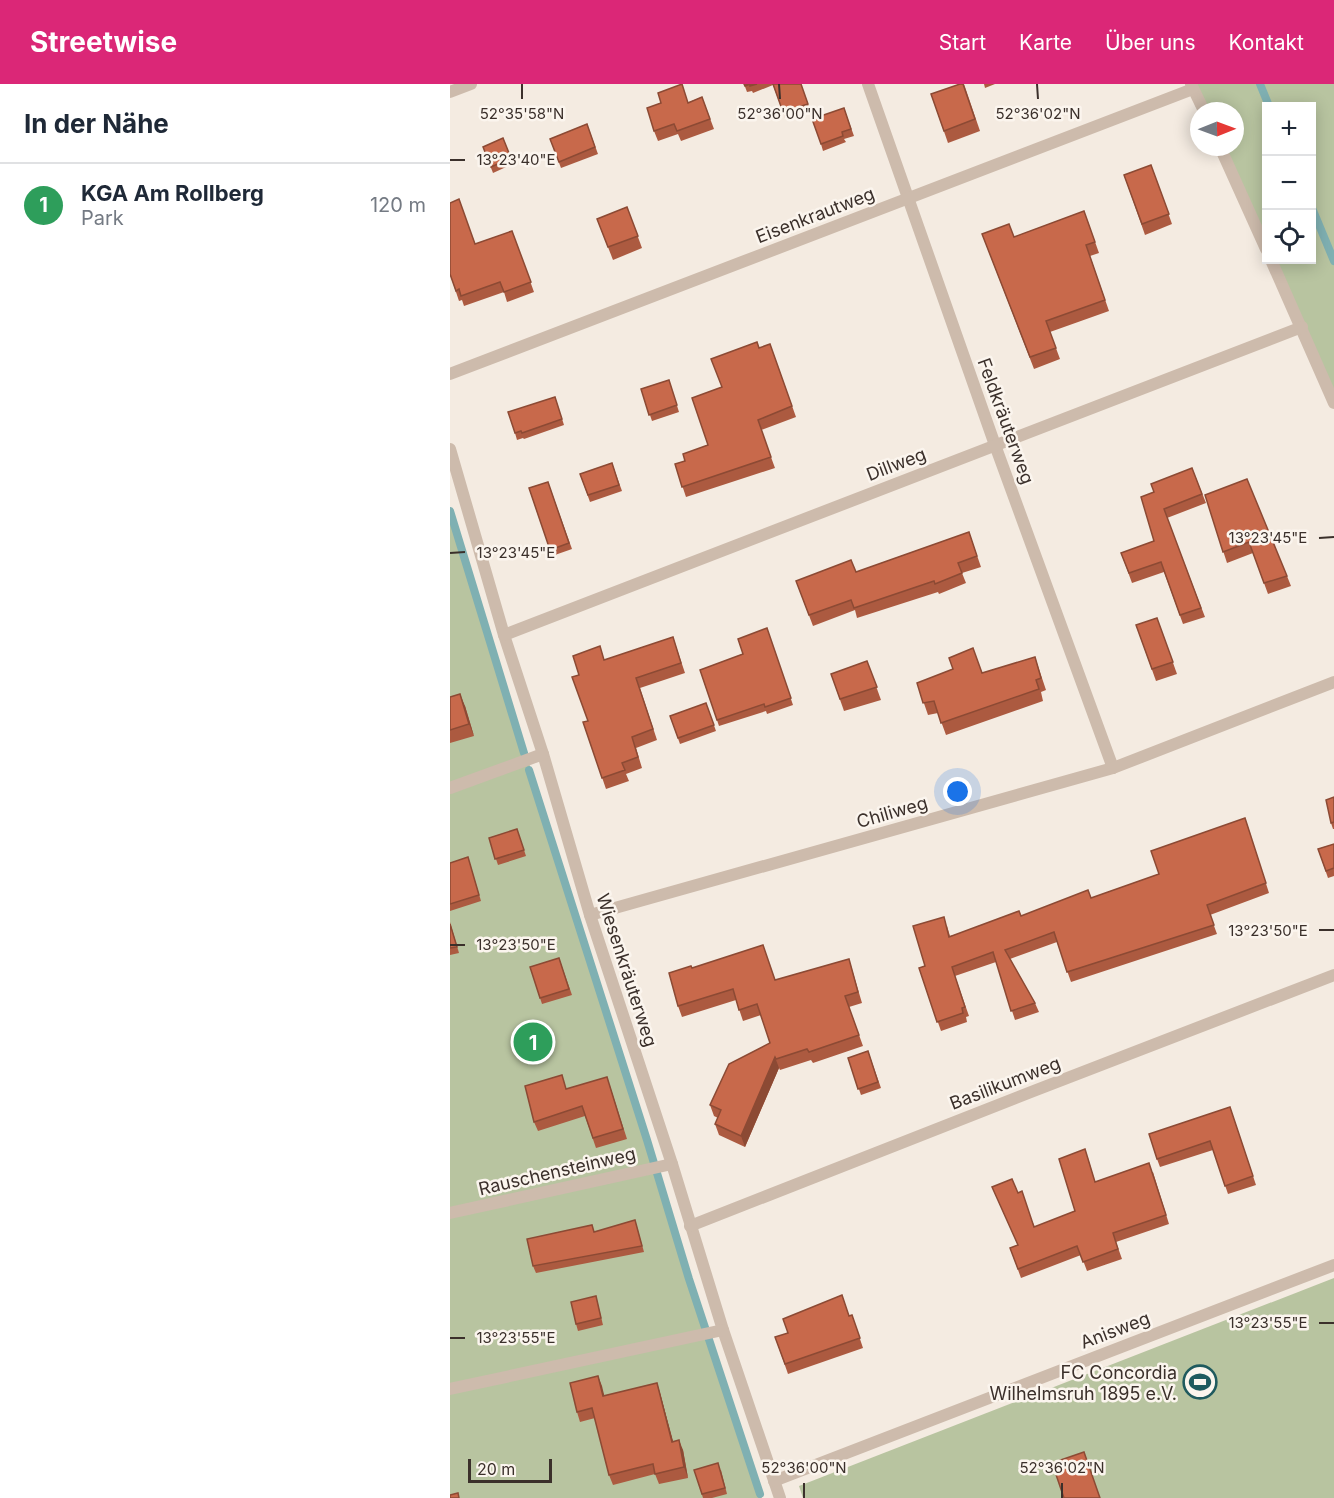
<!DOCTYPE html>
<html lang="de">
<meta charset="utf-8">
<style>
body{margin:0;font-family:Inter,sans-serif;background:#f6f6f7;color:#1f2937}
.controls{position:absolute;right:18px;top:18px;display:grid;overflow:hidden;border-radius:0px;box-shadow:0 3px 15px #0003}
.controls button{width:54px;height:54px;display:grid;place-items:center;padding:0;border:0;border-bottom:2px solid #e0e1e3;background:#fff;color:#1f2937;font:30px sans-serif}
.compass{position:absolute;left:740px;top:18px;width:54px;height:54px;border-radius:50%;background:#fff;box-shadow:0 3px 15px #0003;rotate:89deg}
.scale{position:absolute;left:18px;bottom:15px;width:84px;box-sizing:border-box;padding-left:6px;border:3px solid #3b302b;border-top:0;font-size:16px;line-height:21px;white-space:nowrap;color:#3b302b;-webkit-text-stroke:4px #fbf5ee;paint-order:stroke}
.you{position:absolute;left:508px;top:708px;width:21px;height:21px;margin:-15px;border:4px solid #fff;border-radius:50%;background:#1a73e8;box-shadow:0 0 0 9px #1a73e833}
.badge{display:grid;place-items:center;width:39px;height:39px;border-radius:50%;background:#db2777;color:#fff;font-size:20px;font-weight:700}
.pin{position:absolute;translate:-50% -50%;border:3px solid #fff;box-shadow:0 2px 6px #0006}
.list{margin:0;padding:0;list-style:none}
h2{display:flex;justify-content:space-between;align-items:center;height:78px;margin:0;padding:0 24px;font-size:26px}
h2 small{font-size:20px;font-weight:400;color:#747a83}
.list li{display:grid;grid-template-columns:39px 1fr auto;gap:18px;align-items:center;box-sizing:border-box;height:84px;padding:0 24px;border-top:2px solid #e0e1e3}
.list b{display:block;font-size:22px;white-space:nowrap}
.list p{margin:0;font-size:20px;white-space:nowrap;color:#747a83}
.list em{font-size:20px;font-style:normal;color:#747a83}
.icon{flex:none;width:33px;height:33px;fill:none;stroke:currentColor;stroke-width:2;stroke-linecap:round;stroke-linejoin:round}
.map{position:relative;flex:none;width:884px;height:1414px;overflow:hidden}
header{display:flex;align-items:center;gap:36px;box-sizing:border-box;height:84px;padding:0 30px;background:#db2777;color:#fff}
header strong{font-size:28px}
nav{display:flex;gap:33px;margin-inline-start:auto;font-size:21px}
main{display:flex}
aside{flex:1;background:#fff}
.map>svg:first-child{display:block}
.green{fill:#b8c4a0}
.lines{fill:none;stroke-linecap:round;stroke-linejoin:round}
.stream{stroke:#7fb0b2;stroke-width:8}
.service{stroke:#cdbbac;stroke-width:12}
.wall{fill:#ac5a40}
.shaded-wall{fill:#8c4a34}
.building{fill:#c8694b;stroke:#8c4a34;stroke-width:1.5}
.ticks{fill:none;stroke:#3b302b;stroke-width:2}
.labels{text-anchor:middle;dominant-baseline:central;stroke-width:5;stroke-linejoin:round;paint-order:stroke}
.street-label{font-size:18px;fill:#3b302b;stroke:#fbf5ee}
.poi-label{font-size:18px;fill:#3b302b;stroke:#fbf5ee;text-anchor:end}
.ticks-label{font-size:15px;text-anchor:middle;fill:#3b302b;stroke:#fbf5ee;stroke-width:5;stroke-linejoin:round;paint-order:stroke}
</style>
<header>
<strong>Streetwise</strong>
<nav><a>Start</a><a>Karte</a><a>Über uns</a><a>Kontakt</a></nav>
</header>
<main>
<aside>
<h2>In der Nähe<small></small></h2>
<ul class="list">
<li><span class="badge" style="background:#2e9e5b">1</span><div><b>KGA Am Rollberg</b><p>Park</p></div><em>120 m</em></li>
</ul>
</aside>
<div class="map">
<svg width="884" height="1414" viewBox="0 0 884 1414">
<rect width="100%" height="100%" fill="#f4ebe1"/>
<!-- green -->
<g class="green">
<path d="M741,0H884V319L821,176H862V22H816V165L770,63H785V27H754Z"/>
<path d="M2,433L197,1056L239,1195L312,1414H0V434Z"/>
<path d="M884,1194V1414H353L349,1402Z"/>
</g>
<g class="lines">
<!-- stream -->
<g class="stream">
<path d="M810,0L819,22"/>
<path d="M862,124L884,177"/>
<path d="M0,427L74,669"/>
<path d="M79,686L197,1056L239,1195L310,1410"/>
</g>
<!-- service -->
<g class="service">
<path d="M418,0L545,361L663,684"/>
<path d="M741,0L754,27"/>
<path d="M0,8L21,0"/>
<path d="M770,63L816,165"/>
<path d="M821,176L884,319"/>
<path d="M0,290L743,5"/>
<path d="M0,365L54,551L93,670L140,831L222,1080L273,1246L330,1414"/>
<path d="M54,551L852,243"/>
<path d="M0,704L93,670"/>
<path d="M140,831L663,684L884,598"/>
<path d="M0,1129L222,1080"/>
<path d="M240,1142L581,1008L884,891"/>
<path d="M0,1305L273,1246"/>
<path d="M324,1397L884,1181"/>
</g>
</g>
<!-- wall -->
<g class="wall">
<path d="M294,0H351L360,26L335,34L323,1L303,9L302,7L297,8Z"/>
<path d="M514,0L530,47L498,59L481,10Z"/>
<path d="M534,0H545L535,4Z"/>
<path d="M252,13L264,45L231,57L228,50L208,57L204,47L239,18Z"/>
<path d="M394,24L404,52L394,55L396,58L373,67L371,60Z"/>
<path d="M137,40L148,70L111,84L100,55Z"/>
<path d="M53,54L63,80L43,89L33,63Z"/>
<path d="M701,81L722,140L695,151L674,91Z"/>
<path d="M177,123L192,164L163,176L147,135Z"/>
<path d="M634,127L649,169L640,172L659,227L600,248L610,275L584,285L532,150L564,153Z"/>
<path d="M62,147L84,208L57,218L54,208L14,222L12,216L9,217L0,190L25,160Z"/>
<path d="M320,260L346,333L311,346L325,384L236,413L225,380L235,377L258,361L272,303L309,264Z"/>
<path d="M219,296L229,328L202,337L191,305Z"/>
<path d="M105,313L114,341L74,355L73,354L67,356L65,349Z"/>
<path d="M162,379L172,407L140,418L130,390Z"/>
<path d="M742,384L756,419L717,434L755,533L733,540L714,488L682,499L671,469L704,457V408Z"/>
<path d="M98,398L122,465L102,472L79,404Z"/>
<path d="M755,411L837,492L841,502L818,510L803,469L777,479Z"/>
<path d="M519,448L531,483L512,489L516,499L489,510L488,508L407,534L405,526L363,542L346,497L406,488Z"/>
<path d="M707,534L727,590L706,597L686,541Z"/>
<path d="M317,544L343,621L317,630L316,627L269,642L250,586L293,570Z"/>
<path d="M223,553L235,589L190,604L207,656L186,664L192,684L176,690L179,697L156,705L133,638L138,637L129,591Z"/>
<path d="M585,573L596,606L591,608L593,617L496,651L488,629L478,631L467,599L532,589Z"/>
<path d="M417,577L431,616L394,627L381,590Z"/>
<path d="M0,613L15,622L24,652L0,659Z"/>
<path d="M256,619L266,647L230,660L220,632Z"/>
<path d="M884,713V745H883L881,739Z"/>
<path d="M798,743L819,809L760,831L767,850L621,898L607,858L560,875L585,919L589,928L565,936L546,878L505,892L519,932L516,933L517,938L491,947L469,884L475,882L497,842L500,852L641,814L709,790Z"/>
<path d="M67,745L76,772L48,781L39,754Z"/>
<path d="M884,760V792L878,794L868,765Z"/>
<path d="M18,773L31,817L0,827V779Z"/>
<path d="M0,838L9,869L0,871Z"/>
<path d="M109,874L122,911L92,920L80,883Z"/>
<path d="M399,875L412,919L399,923L413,962L363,979L361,976L330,986L329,984L295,1063L269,1051L265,1040L268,1034L264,1032L260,1021L320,959L311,931L293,937L286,916L232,933L228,922L242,884L325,896Z"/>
<path d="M418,967L431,1004L411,1011L398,974Z"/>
<path d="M160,1002L177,1055L146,1064L135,1032L88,1047L84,1038L117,1005Z"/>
<path d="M780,1023L806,1101L778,1110L763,1066L710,1083L707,1075Z"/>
<path d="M638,1074L645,1098L703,1088L719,1140L666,1158L672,1175L637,1187L631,1171L571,1194L560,1164L568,1161L542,1103L568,1109L585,1143L625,1127Z"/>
<path d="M185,1136L194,1168L86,1189L83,1182L144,1148Z"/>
<path d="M146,1212L153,1241L128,1247L126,1240Z"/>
<path d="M402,1231L413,1264L338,1290L325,1253Z"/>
<path d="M148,1292L154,1312L207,1299L210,1309L223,1358L233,1366L238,1394L209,1400L205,1390L163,1401L159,1391L145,1334L130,1338L127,1328Z"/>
<path d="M244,1386H271L277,1410L262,1414H253Z"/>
</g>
<!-- shaded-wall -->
<g class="shaded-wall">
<path d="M10,610L15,622L24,652L19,640Z"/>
<path d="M325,973L329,984L295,1063L291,1052Z"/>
<path d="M148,1292L152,1302L157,1323L153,1312Z"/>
<path d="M207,1299L210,1309L226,1368L222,1358Z"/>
<path d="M229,1356L233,1366L238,1394L234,1383Z"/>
</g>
<!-- building -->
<g class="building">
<path d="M232,0L238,19L252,13L260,35L227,47L224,40L204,47L197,24L211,19L208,9Z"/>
<path d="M294,0H307L300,2V0L295,2Z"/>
<path d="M323,0H351L358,20L333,28Z"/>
<path d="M510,0H513L525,35L494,47L481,10Z"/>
<path d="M394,24L401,45L392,48L393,52L371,60L362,35Z"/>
<path d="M137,40L145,63L109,78L100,55Z"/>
<path d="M53,54L61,74L41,83L33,63Z"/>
<path d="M701,81L719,130L692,140L674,91Z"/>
<path d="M9,115L25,160L62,147L81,198L54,208L50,198L11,212L9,205L6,207L0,190V119Z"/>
<path d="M177,123L188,152L158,163L147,135Z"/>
<path d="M634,127L645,158L636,161L655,216L596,237L606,264L580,273L532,150L559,140L564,153Z"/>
<path d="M307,258L309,264L320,260L342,322L308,336L321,373L232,403L225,380L235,377L233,370L258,361L242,314L272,303L261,275Z"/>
<path d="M219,296L227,321L199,331L191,305Z"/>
<path d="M105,313L112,335L72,349L71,347L65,349L58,328Z"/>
<path d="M162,379L169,401L138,411L130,390Z"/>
<path d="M742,384L752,410L714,425L751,524L730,531L711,478L679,489L671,469L704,457L691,413L704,408L701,400Z"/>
<path d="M797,395L837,492L814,499L799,458L773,468L755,411Z"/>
<path d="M98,398L119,459L100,466L79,404Z"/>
<path d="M519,448L527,472L508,479L512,489L485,500L484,497L404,524L401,516L359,531L346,497L401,476L406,488Z"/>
<path d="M707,534L723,578L702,585L686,541Z"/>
<path d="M317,544L341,614L315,623L314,620L267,636L250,586L293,570L288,555Z"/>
<path d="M223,553L231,579L186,594L203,645L182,653L188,673L172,679L175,686L152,694L133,638L138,637L122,593L129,591L123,572L150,562L154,576Z"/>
<path d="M523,564L532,589L585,573L591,594L586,596L589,605L491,639L484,617L473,619L467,599L503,585L499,574Z"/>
<path d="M417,577L427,603L390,615L381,590Z"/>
<path d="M10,610L19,640L0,646V613Z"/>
<path d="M256,619L264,641L228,654L220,632Z"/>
<path d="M884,713V738L881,739L876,716Z"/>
<path d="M795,734L816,799L757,821L764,841L617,888L604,848L555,866L585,919L561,927L543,868L502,883L515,923L512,924L513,929L487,938L469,884L475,882L463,842L494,833L499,853L569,827L571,832L638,806L641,814L709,790L701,767Z"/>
<path d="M67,745L74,766L45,775L39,754Z"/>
<path d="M884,760V784L876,787L868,765Z"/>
<path d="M18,773L29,811L0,820V779Z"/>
<path d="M0,840L7,863L0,864Z"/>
<path d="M313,861L325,896L399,875L408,908L395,912L409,951L359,968L357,965L326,975L325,973L291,1052L265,1040L271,1026L260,1021L279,980L320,959L307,920L289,926L283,905L228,922L219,889L241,882L242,884Z"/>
<path d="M109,874L119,905L90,914L80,883Z"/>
<path d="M418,967L428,998L408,1005L398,974Z"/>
<path d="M112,991L116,1005L157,993L173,1045L143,1054L132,1022L84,1038L75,1002Z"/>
<path d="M780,1023L803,1092L775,1102L760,1057L707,1075L699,1050Z"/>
<path d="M635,1065L645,1098L699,1079L716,1131L663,1149L668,1165L633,1178L627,1162L568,1185L560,1164L568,1161L542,1103L562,1095L568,1109L572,1107L584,1143L625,1127L609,1075Z"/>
<path d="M185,1136L192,1162L83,1182L77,1155L142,1141L144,1148Z"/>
<path d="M392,1211L399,1232L402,1231L410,1254L335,1280L325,1253L338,1249L333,1235Z"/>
<path d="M146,1212L151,1234L126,1240L121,1218Z"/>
<path d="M148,1292L153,1312L207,1299L222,1358L229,1356L234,1383L205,1390L203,1380L159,1391L142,1324L127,1328L120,1299Z"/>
<path d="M634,1368L650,1414H614L602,1379Z"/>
<path d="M268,1379L275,1404L252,1410L244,1386Z"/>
<path d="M8,1409L9,1414H0V1411Z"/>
</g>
<!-- ticks -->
<path class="ticks" d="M72,0V15M329,0L330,15M587,0L588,15M0,76H15M869,454L884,453M0,469L15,468M869,846H884M0,861H15M869,1239H884M0,1254H15M354,1399V1414M612,1399V1414"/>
<!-- icons -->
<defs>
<g id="stadium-ring" transform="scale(1.725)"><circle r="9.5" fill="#fbf5ee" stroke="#1f5a5e" stroke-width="1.5"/><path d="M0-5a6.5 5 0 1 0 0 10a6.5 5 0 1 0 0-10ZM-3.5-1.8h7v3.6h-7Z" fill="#1f5a5e"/></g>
</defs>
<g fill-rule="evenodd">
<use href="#stadium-ring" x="750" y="1298"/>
</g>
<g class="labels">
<!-- street labels -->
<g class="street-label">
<text transform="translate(365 131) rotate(-21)">Eisenkrautweg</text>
<text transform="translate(556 337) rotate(70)">Feldkräuterweg</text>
<text transform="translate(446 380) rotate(-21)">Dillweg</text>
<text transform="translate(442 728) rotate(-16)">Chiliweg</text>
<text transform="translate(177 886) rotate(72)">Wiesenkräuterweg</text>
<text transform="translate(555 999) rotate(-21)">Basilikumweg</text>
<text transform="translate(107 1087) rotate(-13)">Rauschensteinweg</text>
<text transform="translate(665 1246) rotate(-21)">Anisweg</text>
</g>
<!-- poi labels -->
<g class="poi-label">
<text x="727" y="1288">FC Concordia<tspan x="727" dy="21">Wilhelmsruh 1895 e.V.</tspan></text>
</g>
</g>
<g class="ticks-label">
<text x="72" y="35">52°35'58"N</text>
<text x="330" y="35">52°36'00"N</text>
<text x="588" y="35">52°36'02"N</text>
<text x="66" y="81">13°23'40"E</text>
<text x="818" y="459">13°23'45"E</text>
<text x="66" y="474">13°23'45"E</text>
<text x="818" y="852">13°23'50"E</text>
<text x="66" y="866">13°23'50"E</text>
<text x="818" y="1244">13°23'55"E</text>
<text x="66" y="1259">13°23'55"E</text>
<text x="354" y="1389">52°36'00"N</text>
<text x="612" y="1389">52°36'02"N</text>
</g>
</svg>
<div class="controls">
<button>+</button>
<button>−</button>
<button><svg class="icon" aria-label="locate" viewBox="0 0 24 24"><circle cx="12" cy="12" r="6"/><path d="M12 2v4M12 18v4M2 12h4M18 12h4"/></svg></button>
</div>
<svg class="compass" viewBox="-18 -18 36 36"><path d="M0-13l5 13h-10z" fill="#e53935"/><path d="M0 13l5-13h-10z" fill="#747a83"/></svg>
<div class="scale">20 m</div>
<div class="you"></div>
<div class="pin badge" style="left:83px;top:958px;background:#2e9e5b">1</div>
</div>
</main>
